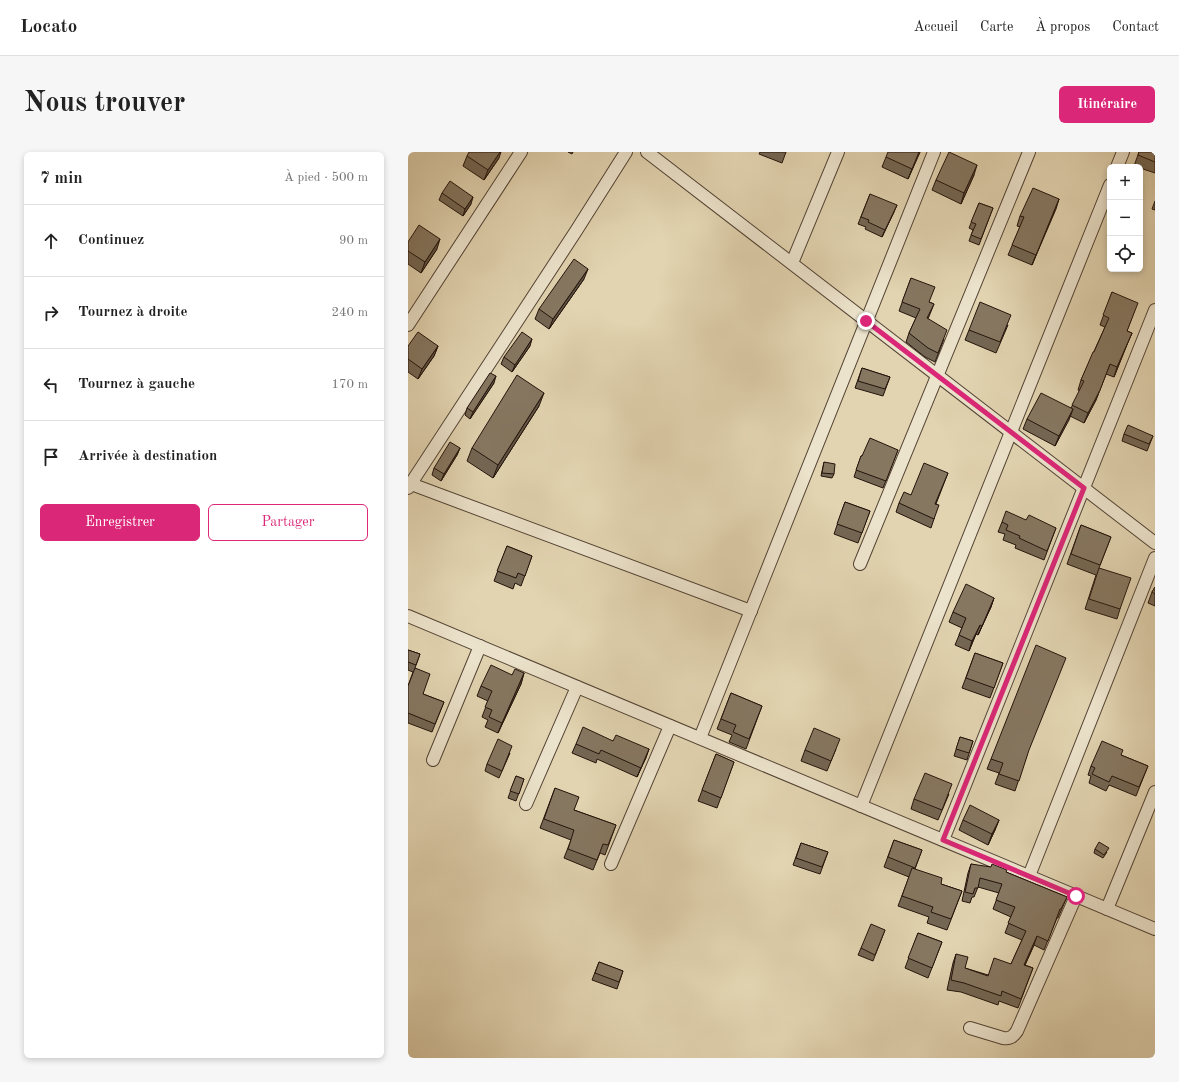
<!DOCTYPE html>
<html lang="fr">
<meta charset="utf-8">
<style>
body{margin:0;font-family:"Old Standard TT",serif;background:#f6f6f6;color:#222}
.controls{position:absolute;right:12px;top:12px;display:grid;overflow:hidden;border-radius:6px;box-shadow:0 2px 6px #0003}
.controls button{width:36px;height:36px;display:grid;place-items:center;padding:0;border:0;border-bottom:1px solid #e0e0e0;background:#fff;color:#222;font:20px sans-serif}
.stop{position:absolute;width:12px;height:12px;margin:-9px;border:3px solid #db2777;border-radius:50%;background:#fff}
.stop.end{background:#db2777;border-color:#fff;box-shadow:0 1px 4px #0008}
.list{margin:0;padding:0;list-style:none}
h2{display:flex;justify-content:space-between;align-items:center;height:52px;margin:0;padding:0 16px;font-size:17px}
h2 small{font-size:13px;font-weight:400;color:#767676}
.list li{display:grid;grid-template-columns:26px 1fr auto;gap:12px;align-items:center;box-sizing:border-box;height:72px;padding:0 16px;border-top:1px solid #e0e0e0}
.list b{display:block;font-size:15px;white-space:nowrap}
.list em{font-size:13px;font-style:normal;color:#767676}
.actions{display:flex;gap:8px;padding:12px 16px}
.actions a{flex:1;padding:9px 0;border:1px solid #db2777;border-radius:6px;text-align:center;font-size:14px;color:#db2777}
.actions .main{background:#db2777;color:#fff}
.icon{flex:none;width:22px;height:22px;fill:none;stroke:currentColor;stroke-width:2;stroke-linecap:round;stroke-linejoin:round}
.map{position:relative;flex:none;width:747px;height:906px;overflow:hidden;border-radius:6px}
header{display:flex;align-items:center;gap:24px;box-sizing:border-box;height:56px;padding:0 20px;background:#fff;border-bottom:1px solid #e0e0e0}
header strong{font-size:19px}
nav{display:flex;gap:22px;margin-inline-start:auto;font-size:14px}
.intro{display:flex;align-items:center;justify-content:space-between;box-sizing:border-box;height:96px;padding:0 24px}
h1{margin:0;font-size:28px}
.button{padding:10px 18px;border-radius:6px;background:#db2777;color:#fff;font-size:14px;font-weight:700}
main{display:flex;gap:24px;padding:0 24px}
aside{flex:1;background:#fff;border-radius:6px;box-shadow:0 2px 6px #0003}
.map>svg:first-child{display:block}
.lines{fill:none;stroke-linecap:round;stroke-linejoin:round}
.street-casing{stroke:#534334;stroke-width:14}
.street{stroke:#ece3cc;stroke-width:12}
.wall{fill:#736653;stroke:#23130b}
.shaded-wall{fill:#5e5344;stroke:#23130b}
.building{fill:#867761;stroke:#23130b}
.route{stroke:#db2777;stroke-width:5}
</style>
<header>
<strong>Locato</strong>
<nav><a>Accueil</a><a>Carte</a><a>À propos</a><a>Contact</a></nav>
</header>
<div class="intro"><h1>Nous trouver</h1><a class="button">Itinéraire</a></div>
<main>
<aside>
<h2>7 min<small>À pied · 500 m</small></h2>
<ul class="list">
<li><svg class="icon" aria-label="ahead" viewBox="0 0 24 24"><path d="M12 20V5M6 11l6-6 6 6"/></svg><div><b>Continuez</b></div><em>90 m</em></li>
<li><svg class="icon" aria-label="right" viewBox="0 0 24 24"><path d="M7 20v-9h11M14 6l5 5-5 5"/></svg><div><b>Tournez à droite</b></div><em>240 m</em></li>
<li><svg class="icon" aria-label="left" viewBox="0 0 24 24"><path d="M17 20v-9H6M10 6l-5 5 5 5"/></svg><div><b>Tournez à gauche</b></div><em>170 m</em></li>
<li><svg class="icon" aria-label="arrive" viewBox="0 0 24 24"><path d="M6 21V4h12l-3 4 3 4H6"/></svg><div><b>Arrivée à destination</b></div></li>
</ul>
<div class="actions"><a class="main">Enregistrer</a><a>Partager</a></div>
</aside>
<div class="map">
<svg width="747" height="906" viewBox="0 0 747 906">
<rect width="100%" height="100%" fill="#e2d4b1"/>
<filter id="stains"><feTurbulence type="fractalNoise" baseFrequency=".005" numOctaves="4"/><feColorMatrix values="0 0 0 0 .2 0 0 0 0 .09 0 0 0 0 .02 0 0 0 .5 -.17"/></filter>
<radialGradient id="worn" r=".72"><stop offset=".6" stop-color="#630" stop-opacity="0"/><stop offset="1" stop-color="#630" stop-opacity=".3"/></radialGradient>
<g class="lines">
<!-- street casing -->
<g class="street-casing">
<g id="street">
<path d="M239,0L747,391"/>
<path d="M709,15L715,0"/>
<path d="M384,111L430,0"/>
<path d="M0,173L113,0"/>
<path d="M3,332L343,459"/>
<path d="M0,336L168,79L218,0"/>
<path d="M452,412L621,0"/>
<path d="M0,464L747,777"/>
<path d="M292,586L526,0"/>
<path d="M25,608L72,494"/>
<path d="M118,652L169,535"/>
<path d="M453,654L702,33"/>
<path d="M535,688L747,158"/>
<path d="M203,712L262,574"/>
<path d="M621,724L747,406"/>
<path d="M699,757L747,640"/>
<path d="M562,876L595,886C602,887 605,885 609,879L668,744"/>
</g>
</g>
<!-- street -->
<use href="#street" class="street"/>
</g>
<!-- wall -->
<g class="wall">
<path d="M160,0H165L164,2Z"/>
<path d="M352,0H378L374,11L351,2Z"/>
<path d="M512,0L500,27L474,15L478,5Z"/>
<path d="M731,0H747V21L732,16V15H730L726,14Z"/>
<path d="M59,4L91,6L76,28L55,14Z"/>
<path d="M566,23L553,52L524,38L528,28Z"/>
<path d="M34,41L63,52L55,64L31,48Z"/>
<path d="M462,42L486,60L474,85L457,77L458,75L450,72Z"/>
<path d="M651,47L624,113L600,103L612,75L609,74L612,64Z"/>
<path d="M747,49V58L744,57Z"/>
<path d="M571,51L585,56L571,93L561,89L565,78L561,76Z"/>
<path d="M0,90L29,97L13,121L0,112Z"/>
<path d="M503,126L521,150L526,152L520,167L536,187L527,210L517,205L498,190L501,181L508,166L491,159Z"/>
<path d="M176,127L141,177L127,167L131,157Z"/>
<path d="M704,140L726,160L719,179L724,181L720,190L706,225L698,222L688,248L676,271L662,264L647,294L615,277L619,267L663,256L672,239L670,238L673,228L697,175L692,173Z"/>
<path d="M600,173L588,201L557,188L561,178Z"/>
<path d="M0,194H30L26,204L10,227L0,220Z"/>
<path d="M122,194L104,220L93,212L96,205Z"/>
<path d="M454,216L482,225L475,244L447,236Z"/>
<path d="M86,231L62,267L57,263L59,256Z"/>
<path d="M131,254L85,326L59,309L64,296Z"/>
<path d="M716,282L745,284L739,299L714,289Z"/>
<path d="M52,296L49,303L33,329L24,323L26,316Z"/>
<path d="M490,298L475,336L446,325L453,304Z"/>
<path d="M416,310L426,322L424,326L413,324Z"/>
<path d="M540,321L528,352L526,367L523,376L488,360L491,351L503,343Z"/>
<path d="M437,350L462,359L450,391L426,382Z"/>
<path d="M618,368L648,376L636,408L607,396L608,393L595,388L597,382L590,380L594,370Z"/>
<path d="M673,373L703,385L691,416L712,457L709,467L677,457L688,423L659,412Z"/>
<path d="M99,394L124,404L113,434L107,431L105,437L86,429Z"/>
<path d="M747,435V454L740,451L744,440Z"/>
<path d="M586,446L583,455L570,483L568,482L561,499L547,493L554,476L541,470L545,460Z"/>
<path d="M0,498L12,502L7,516L15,542L36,550L24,580L0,571V534L5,520L0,518Z"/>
<path d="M567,501L595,511L582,546L554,536Z"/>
<path d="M116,521L113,532L90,581L77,575L80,568L74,565L80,549L69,544L73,534L104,523Z"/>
<path d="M323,541L354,554L338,597L321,590L324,583L309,577Z"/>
<path d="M552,585L565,589L559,608L546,604Z"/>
<path d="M205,589L241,597L229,625L189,607L188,611L164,601L168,592Z"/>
<path d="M428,597L419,619L393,609L397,598Z"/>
<path d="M102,601L91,626L77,619L79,612Z"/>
<path d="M308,602L326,610L309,656L290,649Z"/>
<path d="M619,603L607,639L587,632L591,621L579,617L583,607Z"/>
<path d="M713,603L740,614L728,644L701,633L698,639L681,631L683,624L680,623L683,614Z"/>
<path d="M108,624L116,627L108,649L100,646Z"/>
<path d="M147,636L166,658L208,673L197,703L192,701L185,718L156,706L163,688L132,676Z"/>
<path d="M541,642L530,668L503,657L506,647Z"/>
<path d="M555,668H591L587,678L580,693L551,678Z"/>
<path d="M486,688L514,698L507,717L533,732L554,739L539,778L519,771L521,765L490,754L501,725L476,715Z"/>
<path d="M393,691L420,700L412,722L385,713Z"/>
<path d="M687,697L699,700L695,706L686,701Z"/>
<path d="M563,712L598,720L659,745L650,766H649L636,798L626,793L617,813L625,816L610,856L591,849L590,853L553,840L539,838L545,811L548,802L557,816L580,823L603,812L614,788L597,781L603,765L585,757L591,741L570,735L566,745H564L562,751L554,749L560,721Z"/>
<path d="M477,778L465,809L450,803L453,796Z"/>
<path d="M510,781L534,790L520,826L497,816Z"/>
<path d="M191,810L215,819L209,837L184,828Z"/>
</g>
<!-- shaded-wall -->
<g class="shaded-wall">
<path d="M92,0H93L91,6L76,28L80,18Z"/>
<path d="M511,0H512L500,27L504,17Z"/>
<path d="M569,13L566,23L553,52L556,41Z"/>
<path d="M65,45L63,52L55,64L57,57Z"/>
<path d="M651,47L648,57L624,113L628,103Z"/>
<path d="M489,53L486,60L474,85L477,78Z"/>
<path d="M32,87L29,97L13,121L17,110Z"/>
<path d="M180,117L176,127L141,177L145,167Z"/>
<path d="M724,181L720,190L706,225L709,215Z"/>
<path d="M124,187L122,194L104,220L107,213Z"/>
<path d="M30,194L26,204L10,227L14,217Z"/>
<path d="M702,212L688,248L676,271L680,261Z"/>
<path d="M88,224L86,231L62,267L65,260Z"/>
<path d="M136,241L131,254L85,326L90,313Z"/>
<path d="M665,257L661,268L647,294L651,284Z"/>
<path d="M52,296L49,303L33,329L36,322Z"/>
<path d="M586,446L583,455L570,483L574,474Z"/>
<path d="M572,473L568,482L561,499L564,489Z"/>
<path d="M116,521L113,532L90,581L94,571Z"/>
<path d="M241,597L238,606L229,625L233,616Z"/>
<path d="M591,668L587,678L580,693L584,682Z"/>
<path d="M629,784L626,793L613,822L616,813Z"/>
</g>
<!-- building -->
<g class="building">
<path d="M61,0H92L80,18L59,4Z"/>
<path d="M480,0H511L504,17L478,5Z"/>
<path d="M541,0L569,13L556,41L528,28Z"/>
<path d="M731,0H747V10L730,3Z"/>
<path d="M42,29L65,45L57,57L34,41Z"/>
<path d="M625,36L651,47L628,103L604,93L616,65L612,64Z"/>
<path d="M462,42L489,53L477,78L460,70L461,68L453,65Z"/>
<path d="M571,51L585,56L573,87L563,83L568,72L563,70Z"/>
<path d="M11,73L32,87L17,110L0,99V90Z"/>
<path d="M166,107L180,117L145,167L131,157Z"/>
<path d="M503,126L527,135L521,150L526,152L519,166L539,178L530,201L520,196L501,181L512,157L494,150Z"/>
<path d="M704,140L730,151L719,179L724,181L709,215L702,212L692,238L680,261L664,253L676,229L673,228L685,200H686L701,166L695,163Z"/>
<path d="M572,150L603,163L592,190L561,178Z"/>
<path d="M10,180L30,194L14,217L0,207V194Z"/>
<path d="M114,180L124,187L107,213L96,205Z"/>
<path d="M454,216L482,225L477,237L450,229Z"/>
<path d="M82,221L88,224L65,260L59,256Z"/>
<path d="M109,223L136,241L90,313L64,296Z"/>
<path d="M633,241L665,257L651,284L619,267Z"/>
<path d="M720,273L745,284L741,292L716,282Z"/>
<path d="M462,286L490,298L478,329L448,318L453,304H454Z"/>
<path d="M42,290L52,296L36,322L26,316Z"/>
<path d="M416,310L427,312L426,322L414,321Z"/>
<path d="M516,311L540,321L527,352L531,353L526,367L491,351L496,340L503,343Z"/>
<path d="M437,350L462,359L454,381L429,372Z"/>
<path d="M598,359L618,368L621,363L648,376L639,399L611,386L612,384L598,378L600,373L594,370Z"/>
<path d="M673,373L703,385L692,413L663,402Z"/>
<path d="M99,394L124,404L117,424L110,421L108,426L89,419Z"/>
<path d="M691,416L723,426L712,457L681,447Z"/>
<path d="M558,432L586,446L574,474L572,473L564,489L551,483L558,466L545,460Z"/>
<path d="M747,435V442L744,440Z"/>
<path d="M628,493L658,506L621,598L611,629L591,622L595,611L583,607Z"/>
<path d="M0,498L12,502L8,513L0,510Z"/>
<path d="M567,501L595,511L586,536L558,526Z"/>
<path d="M83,513L104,523L107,517L116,521L94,571L81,565L84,558L77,555L84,539L73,534Z"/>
<path d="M7,516L22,522L15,542L36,550L27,572L0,561V534Z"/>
<path d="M323,541L354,554L341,587L325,580L328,573L313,567Z"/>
<path d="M175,575L205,589L208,583L241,597L233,616L193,598L191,602L168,592Z"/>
<path d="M406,576L432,587L423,609L397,598Z"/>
<path d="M552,585L565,589L561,601L548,597Z"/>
<path d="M90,587L104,594L94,619L79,612Z"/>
<path d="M694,589L715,598L713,603L740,614L731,635L704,624L701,630L684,622L687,616L683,614Z"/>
<path d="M308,602L326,610L313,646L294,638Z"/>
<path d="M517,621L544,632L534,658L506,647Z"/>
<path d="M108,624L116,627L111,642L102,639Z"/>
<path d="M147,636L171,645L166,658L208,673L200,693L195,692L189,708L160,697L166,678L136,667Z"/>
<path d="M562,653L591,668L584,682L555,668Z"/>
<path d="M486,688L514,698L507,716L480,705Z"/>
<path d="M691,690L701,696L696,703L687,697Z"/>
<path d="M393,691L420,700L414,715L388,706Z"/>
<path d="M563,712L583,715L584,712L599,718L598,720L659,745L653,757H652L640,789L629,784L616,813L625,816L613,847L594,839L593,844L556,831L543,828L548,802L560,805L557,816L580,824L586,806L603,812L618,779L600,771L607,755L588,748L594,732L572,726L570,736H567L565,742L557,740Z"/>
<path d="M504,716L534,726L533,732L554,739L543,767L523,760L525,755L494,744Z"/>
<path d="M463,772L477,778L467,803L453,796Z"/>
<path d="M510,781L534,790L524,816L500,806Z"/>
<path d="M191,810L215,819L211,830L187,821Z"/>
</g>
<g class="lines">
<!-- route -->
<path class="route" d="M458,169L676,336L535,688L668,744"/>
</g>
<rect width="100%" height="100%" filter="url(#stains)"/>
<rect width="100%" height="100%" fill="url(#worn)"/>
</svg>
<div class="controls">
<button>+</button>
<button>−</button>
<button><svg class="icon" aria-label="locate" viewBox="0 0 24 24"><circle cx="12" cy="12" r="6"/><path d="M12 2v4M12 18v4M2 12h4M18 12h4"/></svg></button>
</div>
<div class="stop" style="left:668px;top:744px"></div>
<div class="stop end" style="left:458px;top:169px"></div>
</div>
</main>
